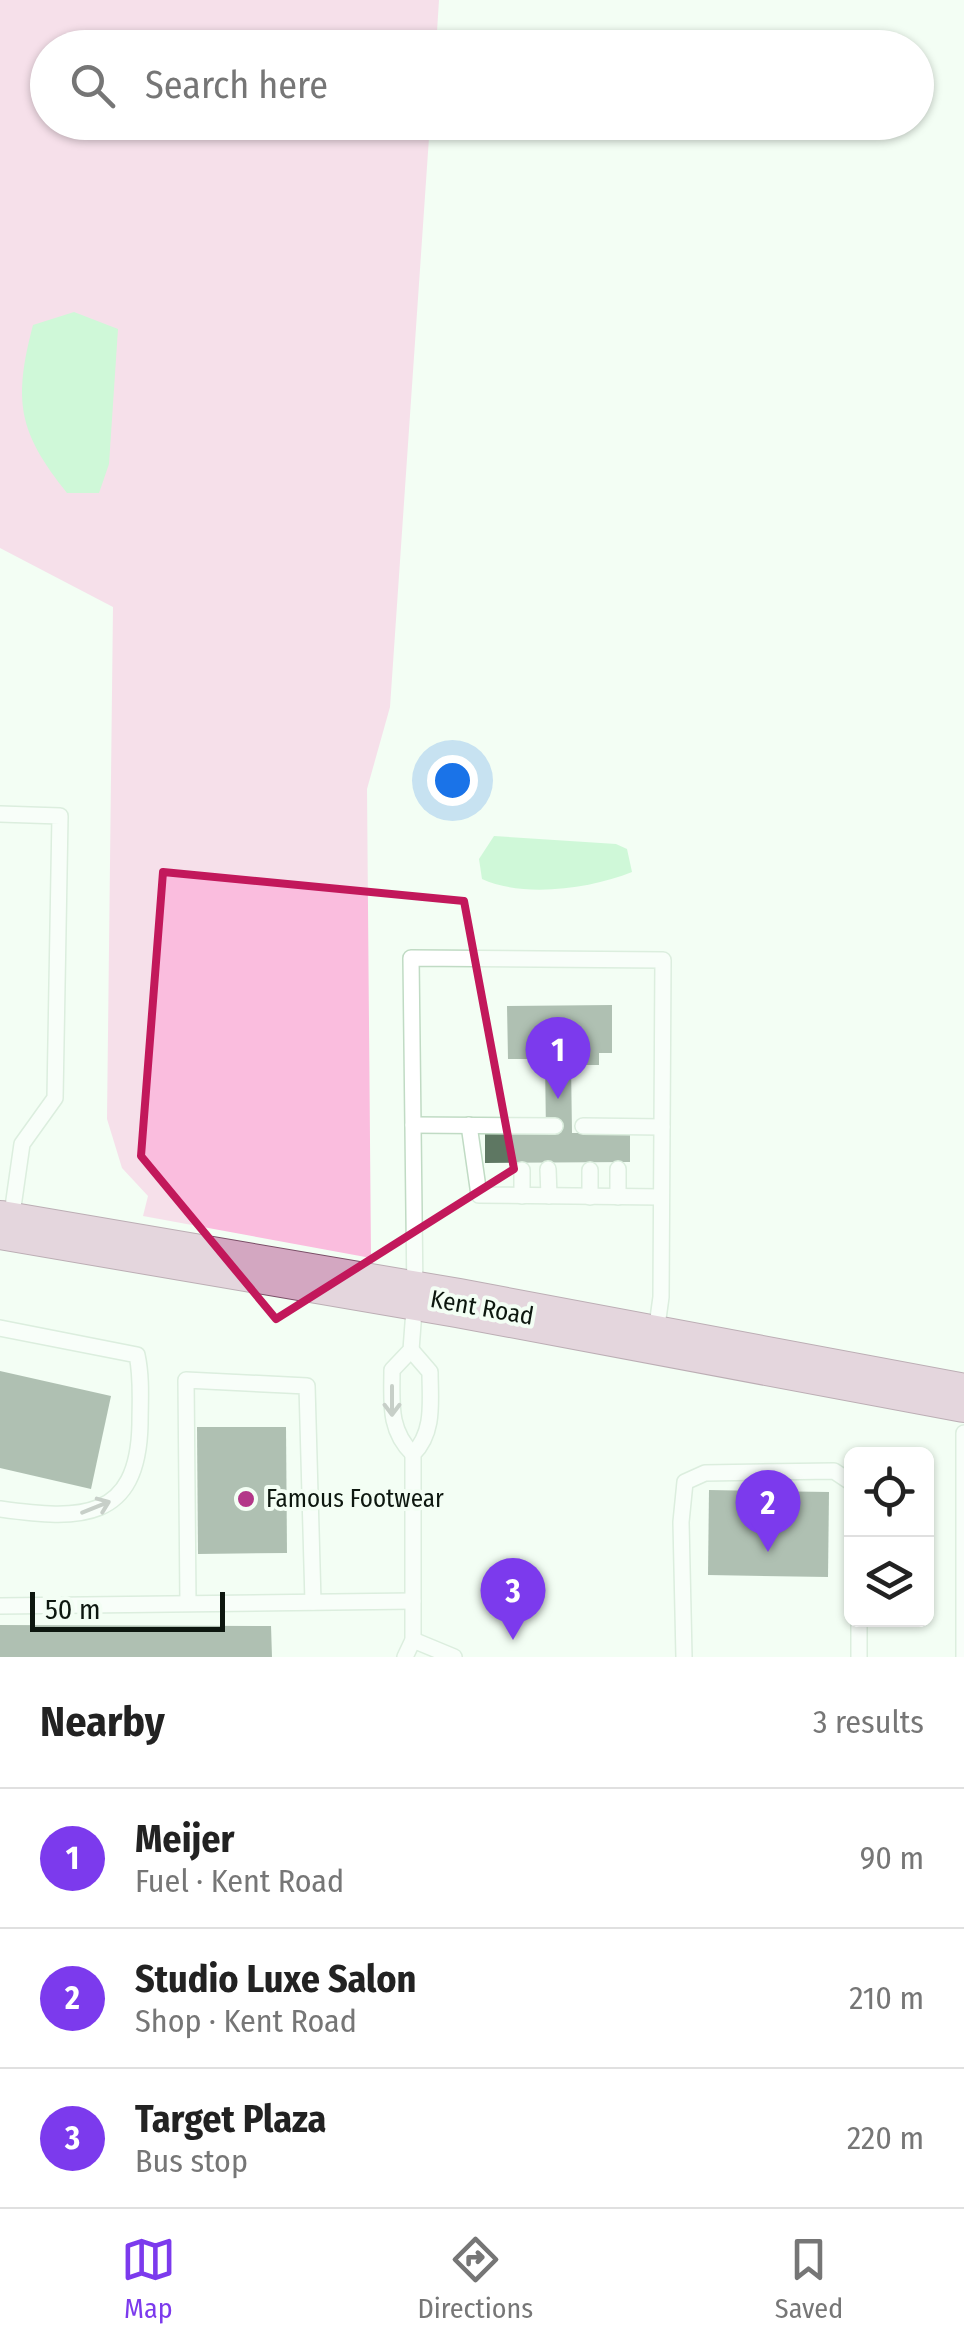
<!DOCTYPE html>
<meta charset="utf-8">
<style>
body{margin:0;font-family:"Fira Sans Condensed",sans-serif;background:#f6f6f6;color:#222}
.controls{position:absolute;right:30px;bottom:30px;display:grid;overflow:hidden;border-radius:15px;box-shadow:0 2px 8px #0004}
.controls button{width:90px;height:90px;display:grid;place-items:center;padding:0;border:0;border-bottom:2px solid #e0e0e0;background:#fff;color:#222;font:50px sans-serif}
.scale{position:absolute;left:30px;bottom:25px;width:195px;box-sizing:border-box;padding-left:10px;border:5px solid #0d170f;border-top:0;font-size:28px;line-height:35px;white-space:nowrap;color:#0d170f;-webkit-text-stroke:8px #f3fef4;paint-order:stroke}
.you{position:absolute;left:452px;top:780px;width:35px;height:35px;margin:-25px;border:8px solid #fff;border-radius:50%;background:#1a73e8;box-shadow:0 0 0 15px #1a73e833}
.badge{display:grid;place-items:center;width:65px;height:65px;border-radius:50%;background:#7c3aed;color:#fff;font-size:32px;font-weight:700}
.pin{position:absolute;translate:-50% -82px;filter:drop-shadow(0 2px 5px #0008)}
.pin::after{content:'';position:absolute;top:52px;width:35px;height:30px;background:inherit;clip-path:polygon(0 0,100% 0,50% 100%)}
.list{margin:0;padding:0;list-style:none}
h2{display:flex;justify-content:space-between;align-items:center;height:130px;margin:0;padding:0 40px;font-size:42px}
h2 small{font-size:32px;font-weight:400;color:#767676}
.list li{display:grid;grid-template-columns:65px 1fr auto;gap:30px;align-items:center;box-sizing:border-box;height:140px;padding:0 40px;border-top:2px solid #e0e0e0}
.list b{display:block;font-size:38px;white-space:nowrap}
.list p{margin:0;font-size:32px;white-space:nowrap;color:#767676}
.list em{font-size:32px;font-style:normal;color:#767676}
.icon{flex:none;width:55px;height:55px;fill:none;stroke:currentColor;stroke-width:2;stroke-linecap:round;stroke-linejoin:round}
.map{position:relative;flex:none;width:964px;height:1657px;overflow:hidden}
.search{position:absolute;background:#fff;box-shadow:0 2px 8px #0004;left:30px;right:30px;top:30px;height:110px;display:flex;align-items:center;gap:25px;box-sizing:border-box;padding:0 35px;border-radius:55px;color:#767676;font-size:38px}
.sheet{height:550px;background:#fff}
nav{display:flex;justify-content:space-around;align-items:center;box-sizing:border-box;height:140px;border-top:2px solid #e0e0e0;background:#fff;font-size:28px;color:#767676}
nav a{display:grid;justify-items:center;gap:5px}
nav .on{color:#7c3aed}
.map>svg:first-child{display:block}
.green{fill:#fabdde}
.water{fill:#a4f2b5}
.building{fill:#5e7762}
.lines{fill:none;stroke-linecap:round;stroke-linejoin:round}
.lane-casing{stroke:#c0dbc4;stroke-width:18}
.primary-casing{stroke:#7a4e67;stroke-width:50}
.lane{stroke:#fff;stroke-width:15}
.primary{stroke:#d3a7c1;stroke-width:48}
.oneway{stroke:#929793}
.marked{fill:none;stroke:#c2185b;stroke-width:8;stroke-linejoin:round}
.poi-dot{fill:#b33788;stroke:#f3fef4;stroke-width:4}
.labels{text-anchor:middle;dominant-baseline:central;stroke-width:8;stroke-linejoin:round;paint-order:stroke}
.street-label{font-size:25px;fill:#0d170f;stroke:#f3fef4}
.poi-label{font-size:25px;fill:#0d170f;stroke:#f3fef4;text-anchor:start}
</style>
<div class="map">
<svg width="964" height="1657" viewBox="0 0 964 1657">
<rect width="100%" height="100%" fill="#f3fef4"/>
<!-- green -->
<path class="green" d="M0,0H439L436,47L48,48V122L430,123L390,707L367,789L371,1258L143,1216L148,1196L122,1168L107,1119L113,607L0,548Z"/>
<!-- water -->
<g class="water">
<path d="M74,312L118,329L109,464L99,493H67C18,432 13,401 33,325Z"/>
<path d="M494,836L616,844L627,849L632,872C590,889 523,898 482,879L479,859Z"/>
</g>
<!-- building -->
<g class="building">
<path d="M612,1005V1053H599V1065H571L572,1133H630V1162L485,1163V1134L546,1133L545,1059H508L507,1006Z"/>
<path d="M0,1371L111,1396L91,1489L0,1468Z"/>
<path d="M197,1427H286L287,1553L198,1554Z"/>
<path d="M709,1490L829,1492L828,1577L708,1575Z"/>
<path d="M0,1625L271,1626L272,1657H0Z"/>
</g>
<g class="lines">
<!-- lane casing -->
<g class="lane-casing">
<g id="lane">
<path d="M0,814L60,816L55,1098L22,1144L11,1221"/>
<path d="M413,1125L555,1126"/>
<path d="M469,1125L479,1195L661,1197"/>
<path d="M583,1126L662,1127"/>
<path d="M548,1169L549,1196"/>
<path d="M618,1169V1197"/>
<path d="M522,1170V1196"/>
<path d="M590,1170V1197"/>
<path d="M0,1328L137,1355C142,1378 140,1401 140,1424C138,1522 80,1520 0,1509"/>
<path d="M413,1454C388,1430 392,1402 392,1370L411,1350L415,1297L411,958L663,960L661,1297L656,1333"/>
<path d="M188,1603L186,1380L307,1386L313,1602"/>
<path d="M0,1606L413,1601"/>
<path d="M859,1620V1657"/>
<path d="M413,1640L454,1657"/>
<path d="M405,1657L413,1640V1454C435,1432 430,1401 430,1372L411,1350"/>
<path d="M684,1657L681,1522L685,1482L705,1473L834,1471L852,1483"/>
<path d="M964,1657V1433"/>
</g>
</g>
<!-- primary casing -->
<g class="primary-casing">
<path id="primary" d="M0,1225L458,1303L964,1398"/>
</g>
<!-- lane -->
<use href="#lane" class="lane"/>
<!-- primary -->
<use href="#primary" class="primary"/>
</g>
<!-- one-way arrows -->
<defs><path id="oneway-shaft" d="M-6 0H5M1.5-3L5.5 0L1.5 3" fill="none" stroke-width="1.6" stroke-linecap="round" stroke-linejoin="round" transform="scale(2.5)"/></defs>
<g class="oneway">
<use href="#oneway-shaft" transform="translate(392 1401) rotate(90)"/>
<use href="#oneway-shaft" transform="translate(96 1507) rotate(-22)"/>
</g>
<!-- marked area -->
<path d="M0 0H964V1657H0ZM163,872L464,901L514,1169L276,1319L141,1156Z" fill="#f3fef4" fill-opacity=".55" fill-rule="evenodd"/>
<path class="marked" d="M163,872L464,901L514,1169L276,1319L141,1156Z"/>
<!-- markers -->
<circle class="poi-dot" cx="246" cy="1499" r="10"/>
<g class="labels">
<!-- street labels -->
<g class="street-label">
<text transform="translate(482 1308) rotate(10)">Kent Road</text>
</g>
<!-- poi labels -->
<g class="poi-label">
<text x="266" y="1499">Famous Footwear</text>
</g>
</g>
</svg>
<div class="controls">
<button><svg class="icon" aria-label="locate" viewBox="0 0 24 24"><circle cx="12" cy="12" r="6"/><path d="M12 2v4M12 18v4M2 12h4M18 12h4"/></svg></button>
<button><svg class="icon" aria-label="layers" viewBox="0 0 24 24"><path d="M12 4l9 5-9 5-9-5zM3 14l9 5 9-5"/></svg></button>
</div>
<div class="scale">50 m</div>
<div class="you"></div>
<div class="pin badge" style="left:558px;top:1099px">1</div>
<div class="pin badge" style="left:768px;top:1552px">2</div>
<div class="pin badge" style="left:513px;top:1640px">3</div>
<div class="search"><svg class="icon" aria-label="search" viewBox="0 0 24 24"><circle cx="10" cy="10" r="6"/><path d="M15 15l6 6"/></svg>Search here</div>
</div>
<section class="sheet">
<h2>Nearby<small>3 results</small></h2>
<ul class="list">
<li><span class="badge">1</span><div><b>Meijer</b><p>Fuel · Kent Road</p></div><em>90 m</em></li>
<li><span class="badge">2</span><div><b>Studio Luxe Salon</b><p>Shop · Kent Road</p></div><em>210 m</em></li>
<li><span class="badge">3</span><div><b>Target Plaza</b><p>Bus stop</p></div><em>220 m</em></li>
</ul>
</section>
<nav>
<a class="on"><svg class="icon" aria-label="map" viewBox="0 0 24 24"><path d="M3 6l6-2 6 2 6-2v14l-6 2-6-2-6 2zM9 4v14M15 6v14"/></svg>Map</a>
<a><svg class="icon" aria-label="directions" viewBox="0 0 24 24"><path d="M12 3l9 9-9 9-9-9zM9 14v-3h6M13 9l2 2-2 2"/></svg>Directions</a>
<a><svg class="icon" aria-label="saved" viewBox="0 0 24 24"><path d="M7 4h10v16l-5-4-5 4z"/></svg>Saved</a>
</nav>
